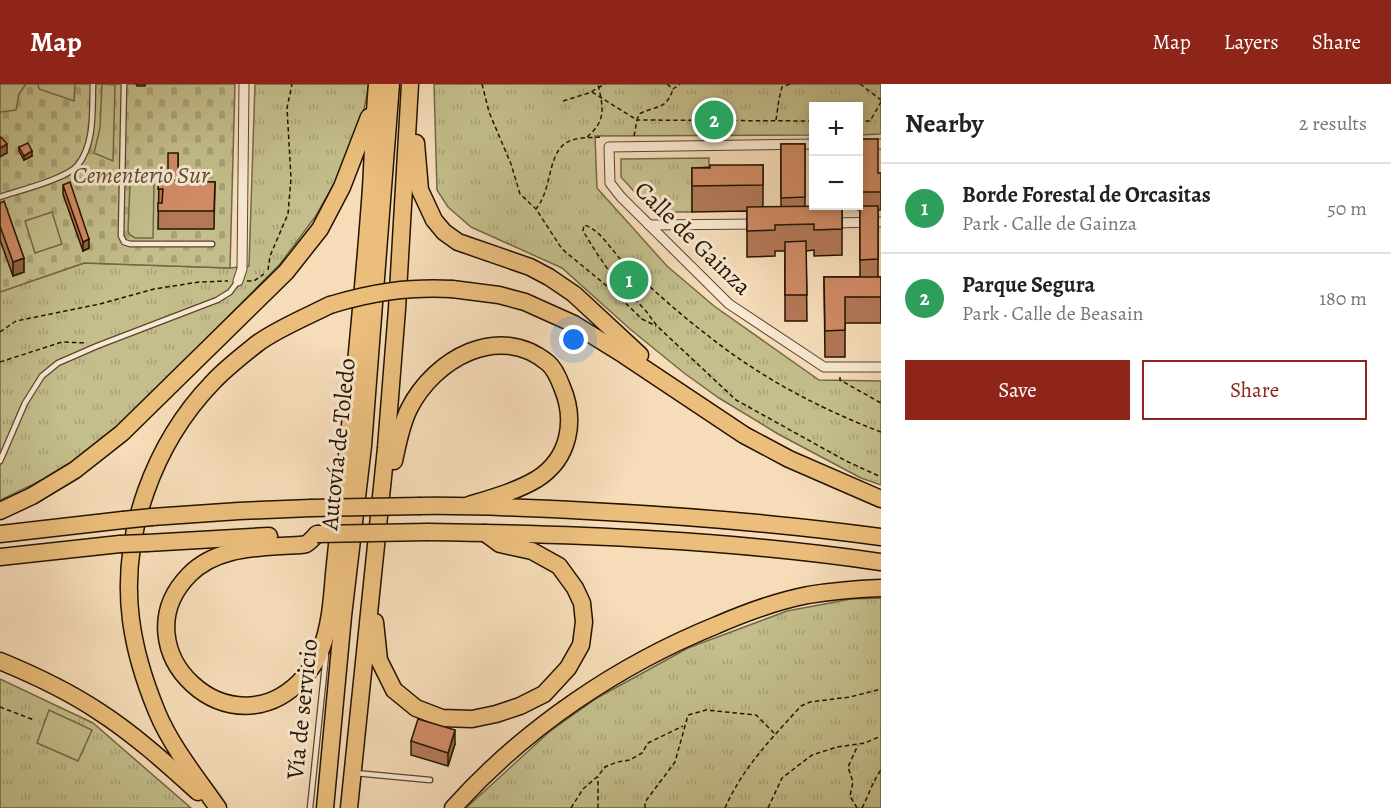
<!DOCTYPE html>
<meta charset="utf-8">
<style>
body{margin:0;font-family:Alegreya,serif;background:#f2f2f2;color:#222}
.controls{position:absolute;right:18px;top:18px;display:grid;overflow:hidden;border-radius:0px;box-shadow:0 3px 9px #0003}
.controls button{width:54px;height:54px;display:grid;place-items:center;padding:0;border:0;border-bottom:2px solid #e0e0e0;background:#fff;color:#222;font:30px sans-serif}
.you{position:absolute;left:574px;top:256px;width:21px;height:21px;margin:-15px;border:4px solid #fff;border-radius:50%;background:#1a73e8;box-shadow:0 0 0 9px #1a73e833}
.badge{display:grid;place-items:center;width:39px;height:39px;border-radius:50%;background:#8f2418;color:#fff;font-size:20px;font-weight:700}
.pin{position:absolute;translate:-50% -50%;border:3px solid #fff;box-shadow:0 2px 6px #0006}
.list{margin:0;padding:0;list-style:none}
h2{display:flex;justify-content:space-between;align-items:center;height:78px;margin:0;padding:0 24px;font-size:26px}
h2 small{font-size:20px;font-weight:400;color:#767676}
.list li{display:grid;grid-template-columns:39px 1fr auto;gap:18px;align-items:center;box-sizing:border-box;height:90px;padding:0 24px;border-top:2px solid #e0e0e0}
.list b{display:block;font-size:22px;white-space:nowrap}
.list p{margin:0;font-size:20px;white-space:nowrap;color:#767676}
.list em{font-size:20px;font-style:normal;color:#767676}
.actions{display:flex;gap:12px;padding:18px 24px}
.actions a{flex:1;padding:14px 0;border:2px solid #8f2418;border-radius:0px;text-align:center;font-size:21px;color:#8f2418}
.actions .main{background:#8f2418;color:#fff}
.map{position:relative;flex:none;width:881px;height:724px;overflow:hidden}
header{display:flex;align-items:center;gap:36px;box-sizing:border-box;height:84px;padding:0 30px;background:#8f2418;color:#fff}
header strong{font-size:28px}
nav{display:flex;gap:33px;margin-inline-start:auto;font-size:21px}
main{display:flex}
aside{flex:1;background:#fff}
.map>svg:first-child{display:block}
.grass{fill:url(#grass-tufts);stroke:#746846;stroke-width:1.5}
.cemetery{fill:url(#cemetery-stones);stroke:#746846;stroke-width:1.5}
.garden{fill:#c3be8b;stroke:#746846;stroke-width:1.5}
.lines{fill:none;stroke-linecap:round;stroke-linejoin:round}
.service-casing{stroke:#58452e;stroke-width:7}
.minor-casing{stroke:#58452e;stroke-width:11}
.motorway-casing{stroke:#241300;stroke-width:19}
.path{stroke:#241300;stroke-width:1.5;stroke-dasharray:4.5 3;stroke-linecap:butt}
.service{stroke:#f9e8d2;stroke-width:4.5}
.minor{stroke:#f9e8d2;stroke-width:9}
.motorway{stroke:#ebbe7c;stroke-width:16}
.motorway-bridge-casing{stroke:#241300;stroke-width:19;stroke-linecap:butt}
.motorway-bridge{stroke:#ebbe7c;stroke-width:16}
.wall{fill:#b37858;stroke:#241300;stroke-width:1.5}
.shaded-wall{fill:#926147;stroke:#241300;stroke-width:1.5}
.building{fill:#d08b66;stroke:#241300;stroke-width:1.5}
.labels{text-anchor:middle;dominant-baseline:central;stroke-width:6;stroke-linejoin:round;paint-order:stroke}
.park-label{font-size:24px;font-style:italic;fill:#5c4f31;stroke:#f9e8d2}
.street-label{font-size:24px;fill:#241300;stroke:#f9e8d2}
</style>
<header>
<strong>Map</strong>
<nav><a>Map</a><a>Layers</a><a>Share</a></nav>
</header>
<main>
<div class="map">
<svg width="881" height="724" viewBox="0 0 881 724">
<defs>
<pattern id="grass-tufts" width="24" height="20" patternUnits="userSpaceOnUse" patternTransform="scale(1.5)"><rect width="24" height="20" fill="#c3be8b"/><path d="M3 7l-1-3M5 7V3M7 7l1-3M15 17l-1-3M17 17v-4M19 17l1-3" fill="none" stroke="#a7a276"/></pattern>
<pattern id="cemetery-stones" width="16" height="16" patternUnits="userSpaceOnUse" patternTransform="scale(1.5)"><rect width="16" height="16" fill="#c3be8b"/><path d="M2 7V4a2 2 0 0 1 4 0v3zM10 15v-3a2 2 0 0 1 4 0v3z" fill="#a7a276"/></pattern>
</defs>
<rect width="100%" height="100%" fill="#f6dcb9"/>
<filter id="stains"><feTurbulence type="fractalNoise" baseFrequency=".00333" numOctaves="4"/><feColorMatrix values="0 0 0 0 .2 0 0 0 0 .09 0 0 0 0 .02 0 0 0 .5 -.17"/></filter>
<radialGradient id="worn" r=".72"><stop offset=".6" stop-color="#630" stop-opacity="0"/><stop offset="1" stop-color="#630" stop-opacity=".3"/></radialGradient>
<!-- grass -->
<g class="grass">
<path d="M255,0H369L364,25L351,63L335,98L315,133L280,180L104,358L51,392L0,416V208L84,179L230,184L249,182Z"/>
<path d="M434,0H881V50L859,51L858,22H814L813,51L595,52L597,104L667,182L714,222L819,296L881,297V401L861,394L778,350L719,314L684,289L630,245L562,184L471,143L448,123L437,106Z"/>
<path d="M709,74V98L692,104V128H653L621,93V75Z"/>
<path d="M881,514V724H466L549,648L597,614L688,564L787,527L851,515Z"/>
<path d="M0,595L93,639L191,724H0Z"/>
</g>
<!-- cemetery -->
<path class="cemetery" d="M0,0H235L230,184L84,179L0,208Z"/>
<!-- garden -->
<g class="garden">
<path d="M0,0H26L19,10L16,26L0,28Z"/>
<path d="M38,0H75L74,17L39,5Z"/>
<path d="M102,0L115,1L113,77L94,69L100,44Z"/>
<path d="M130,99H154L153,154H135L130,151L128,147Z"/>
<path d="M52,128L62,160L35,169L25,137Z"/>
<path d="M49,626L92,646L78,677L37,659Z"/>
</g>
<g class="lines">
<!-- service casing -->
<g class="service-casing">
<g id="service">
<path d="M124,0L121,152L124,158L130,160H212"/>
<path d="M0,113C17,107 67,95 78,81C95,59 92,27 93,0"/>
<path d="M0,377L25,319L42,292L58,279L97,262L217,216L230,208L238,197"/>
<path d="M355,689L430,696"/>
<path d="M310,724L326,571"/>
</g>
</g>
<!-- minor casing -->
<g class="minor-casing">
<g id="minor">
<path d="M814,60L609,63L610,99L621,113L729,220L824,283H881"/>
<path d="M858,60H881"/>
<path d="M831,139L881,138"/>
<path d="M649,141L758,140"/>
<path d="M238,197L242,185L244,0"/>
</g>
</g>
<!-- motorway casing -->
<g class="motorway-casing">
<g id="motorway">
<path d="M416,59L420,106L434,136L444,148L458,158L530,183L549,193L574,210L640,271"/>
<path d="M452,205L499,211L525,218L574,240L624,271L744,351L789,375L881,415"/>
<path d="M394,377C398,359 401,341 409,325C434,275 499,238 548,279C554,284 559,295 562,303C576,336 570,374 537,395C517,407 492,414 469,421"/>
<path d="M420,422C476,421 533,424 589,427C687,432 784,440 881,453"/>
<path d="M0,427L32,412L75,386L122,349L286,188L320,145L342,103L369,33"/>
<path d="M152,433L239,427L311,424"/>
<path d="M428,448C579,450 731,456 881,478"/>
<path d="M0,450L123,436"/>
<path d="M317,450C314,453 310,458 306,460C299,462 288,461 281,462C249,464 213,466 189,491C117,565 232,674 304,593C310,586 317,578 320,568C330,544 332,516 334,490C337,461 340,431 344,401C354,302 364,203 371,104C373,69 374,35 377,0"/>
<path d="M147,459L269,452"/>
<path d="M0,473L120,460"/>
<path d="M375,538L379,576L394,606L416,624L442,634L472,635L496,630L520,622L544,610L568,584L581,561L584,538L582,519L575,504L559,482L532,467L500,460L485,449"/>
<path d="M0,577C34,591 68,607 98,627C134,650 167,680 198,708"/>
<path d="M218,724C197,694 171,662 157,628C145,599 135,567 131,536C120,451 154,359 213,298C226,284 243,271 258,259C277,245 308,232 330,221"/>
<path d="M325,724L343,532L363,362L391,0"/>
<path d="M349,724L386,364L397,225L410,0"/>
<path d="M453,724C525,644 618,581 717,541C747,528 777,517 808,511C832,507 857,505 881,504"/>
</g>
</g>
<!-- path -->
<g class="path">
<path d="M482,0L489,28L511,80L520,110L536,125"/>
<path d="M667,0L673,5L680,0"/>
<path d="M860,0L881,16"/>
<path d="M592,8L637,36L639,30C656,21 666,27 673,5"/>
<path d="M563,17L589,9L605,0"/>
<path d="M776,36L779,15L782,3L790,0"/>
<path d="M858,37H870L881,18"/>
<path d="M634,52L637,36L814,37"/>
<path d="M587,53C607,36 603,23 598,0"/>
<path d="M600,53C592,54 583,53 576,55C545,61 555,102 536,125L562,165L613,207L642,235L656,242"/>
<path d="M268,186L270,172L288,130L291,94L287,24L292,0"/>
<path d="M247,197H254L264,190"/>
<path d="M0,248L16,237L100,220L154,205L199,198L228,197"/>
<path d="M0,278L62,258L87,259"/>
<path d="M840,293V296L881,319"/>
<path d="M881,348C818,324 758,292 706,250C677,228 650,203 623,178C612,167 600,145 584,141L583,147L596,168L611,190L646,227L657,242L736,316L846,377L881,393"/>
<path d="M0,623L34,636"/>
<path d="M571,724L583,705L598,692L605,683L617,678L630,676L642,669L648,659L683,642"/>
<path d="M598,724V693"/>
<path d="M645,724V718L675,678L688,631L706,626L756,631L774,649"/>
<path d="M725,724C743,683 772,654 801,622L810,618L850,613L881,605"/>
<path d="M768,724L782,694L812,671L837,663L865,659L881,652"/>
<path d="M857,724L850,712L853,698L848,683L858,661"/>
<path d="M862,724C869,711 872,698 881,686"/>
</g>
<!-- service -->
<use href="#service" class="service"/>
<!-- minor -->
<use href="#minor" class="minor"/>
<!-- motorway -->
<use href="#motorway" class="motorway"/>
<!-- motorway-bridge casing -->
<g class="motorway-bridge-casing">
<g id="motorway-bridge">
<path d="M330,221C373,208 407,203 452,205"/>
<path d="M311,424L420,422"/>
<path d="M123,436L152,433"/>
<path d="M317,450L428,448"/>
<path d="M120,460L147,459"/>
</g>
</g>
<!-- motorway-bridge -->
<use href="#motorway-bridge" class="motorway-bridge"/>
</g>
<!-- wall -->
<g class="wall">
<path d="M136,0H145V2H137Z"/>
<path d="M858,55L878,89H881V126H878V193H881V239H845V273H825L824,193H860V126H858Z"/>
<path d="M781,60H805V123L842,122V171L814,172V166L806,167L807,237H785V167H775V172L747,173V127L692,128V84L763,81V123H781Z"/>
<path d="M19,63L32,72L24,76L19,67Z"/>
<path d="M178,69V97L215,98L214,145H158L159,96L168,97Z"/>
<path d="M63,101L89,164L83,167L63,110Z"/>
<path d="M0,119L24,188L13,192L0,156Z"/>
<path d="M411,657L455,660L448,682L411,671Z"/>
</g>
<!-- shaded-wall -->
<g class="shaded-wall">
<path d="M7,60V69L0,73V64Z"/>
<path d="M32,67V72L24,76V72Z"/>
<path d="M89,155V164L83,167V158Z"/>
<path d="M24,174V188L13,192V178Z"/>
<path d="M455,646V660L448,682V669Z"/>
</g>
<!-- building -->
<g class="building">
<path d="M1,53L7,60L0,64V54Z"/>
<path d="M858,55H878V89H881V108H858Z"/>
<path d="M28,59L32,67L24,72L19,63Z"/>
<path d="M781,60H805V113L781,114Z"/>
<rect x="168" y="69" width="10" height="27"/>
<path d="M710,81H763V101L692,102V84H710Z"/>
<path d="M159,96L215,98L214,127H158V119H162L163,105H158Z"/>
<path d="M70,98L89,155L83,158L63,101Z"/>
<path d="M4,117L24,174L13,178L0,142V119Z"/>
<path d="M842,122V145L814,146V140L775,141V146L747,147V123Z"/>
<path d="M860,122H878V175L860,176Z"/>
<path d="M806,157L807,211H785V158Z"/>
<path d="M824,193H881V213H845V246L825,247Z"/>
<path d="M418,635L455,646L448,669L411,657Z"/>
</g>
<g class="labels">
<!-- park labels -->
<g class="park-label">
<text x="141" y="91">Cementerio Sur</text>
</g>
<!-- street labels -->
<g class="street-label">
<text transform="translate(693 154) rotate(44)">Calle de Gainza</text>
<text transform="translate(338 360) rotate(-84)">Autovía de Toledo</text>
<text transform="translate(302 625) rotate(-84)">Vía de servicio</text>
</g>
</g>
<rect width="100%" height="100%" filter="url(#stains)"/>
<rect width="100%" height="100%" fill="url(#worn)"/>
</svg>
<div class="controls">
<button>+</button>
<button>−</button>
</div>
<div class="you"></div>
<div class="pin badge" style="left:629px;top:196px;background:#2e9e5b">1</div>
<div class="pin badge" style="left:714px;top:36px;background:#2e9e5b">2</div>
</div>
<aside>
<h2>Nearby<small>2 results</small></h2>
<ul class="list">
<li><span class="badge" style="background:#2e9e5b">1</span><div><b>Borde Forestal de Orcasitas</b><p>Park · Calle de Gainza</p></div><em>50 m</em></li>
<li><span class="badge" style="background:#2e9e5b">2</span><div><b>Parque Segura</b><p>Park · Calle de Beasain</p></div><em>180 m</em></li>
</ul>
<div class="actions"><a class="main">Save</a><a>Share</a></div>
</aside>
</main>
